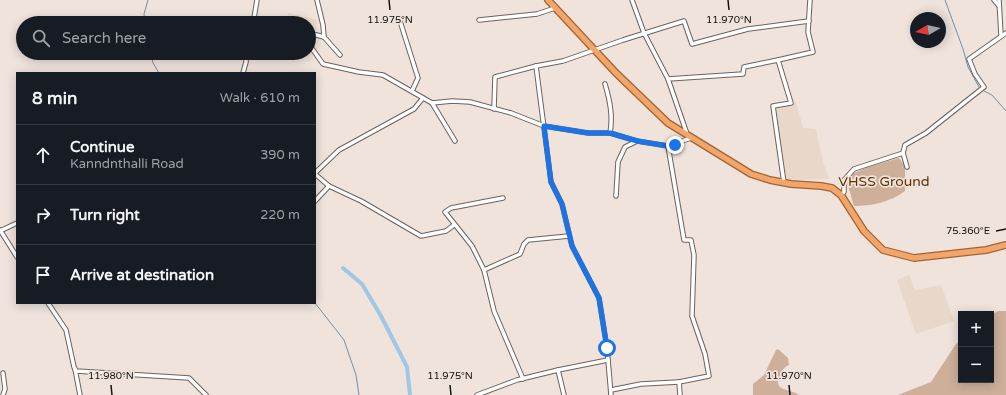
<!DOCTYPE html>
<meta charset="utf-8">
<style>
body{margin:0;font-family:"Varela Round",sans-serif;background:#20242c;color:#f1f3f6}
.controls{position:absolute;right:12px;bottom:12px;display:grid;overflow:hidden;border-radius:0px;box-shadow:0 2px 10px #0003}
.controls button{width:36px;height:36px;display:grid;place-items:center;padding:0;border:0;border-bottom:1px solid #363941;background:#171b24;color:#f1f3f6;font:20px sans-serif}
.compass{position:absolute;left:910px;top:12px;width:36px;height:36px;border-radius:50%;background:#171b24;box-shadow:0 2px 10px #0003;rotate:261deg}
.stop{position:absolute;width:12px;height:12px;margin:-9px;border:3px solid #1a73e8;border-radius:50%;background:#fff}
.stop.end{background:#1a73e8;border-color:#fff;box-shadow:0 1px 4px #0008}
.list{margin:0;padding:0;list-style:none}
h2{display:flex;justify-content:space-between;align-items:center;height:52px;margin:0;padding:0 16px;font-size:17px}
h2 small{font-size:13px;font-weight:400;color:#9ea1a6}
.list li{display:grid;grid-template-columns:26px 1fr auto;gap:12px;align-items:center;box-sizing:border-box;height:60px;padding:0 16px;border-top:1px solid #363941}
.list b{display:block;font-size:15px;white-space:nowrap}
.list p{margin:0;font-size:13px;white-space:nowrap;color:#9ea1a6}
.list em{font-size:13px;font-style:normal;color:#9ea1a6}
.icon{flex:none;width:22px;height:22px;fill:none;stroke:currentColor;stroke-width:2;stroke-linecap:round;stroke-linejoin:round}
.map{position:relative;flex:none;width:1006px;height:395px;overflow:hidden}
.search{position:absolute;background:#171b24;box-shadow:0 2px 10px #0003;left:16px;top:16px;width:300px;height:44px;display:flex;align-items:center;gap:10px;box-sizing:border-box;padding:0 14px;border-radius:22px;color:#9ea1a6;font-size:15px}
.panel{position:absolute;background:#171b24;box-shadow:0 2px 10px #0003;left:16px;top:72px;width:300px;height:232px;border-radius:0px}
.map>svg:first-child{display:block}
.built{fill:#e9d7ca}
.green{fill:#cdaf9a}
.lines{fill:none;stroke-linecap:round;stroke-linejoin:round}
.stream{stroke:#7690a6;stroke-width:1}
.canal{stroke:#9fc7e7;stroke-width:4}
.minor-casing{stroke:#6d635c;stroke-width:5.5}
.trunk-casing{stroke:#a36432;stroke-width:8}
.minor{stroke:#fff;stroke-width:3.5}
.trunk{stroke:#f2a66b;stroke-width:5.5}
.route{stroke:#1a73e8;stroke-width:5}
.ticks{fill:none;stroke:#15110e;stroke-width:1.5}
.labels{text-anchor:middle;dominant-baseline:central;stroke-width:3.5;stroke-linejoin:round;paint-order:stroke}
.park-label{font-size:14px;fill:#643100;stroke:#efe3dc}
.ticks-label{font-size:10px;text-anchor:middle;fill:#15110e;stroke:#efe3dc;stroke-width:3.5;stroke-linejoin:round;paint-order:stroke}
</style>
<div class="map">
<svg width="1006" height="395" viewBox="0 0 1006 395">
<rect width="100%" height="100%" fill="#efe3dc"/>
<!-- built -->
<g class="built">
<path d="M288,13L317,20L315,30L309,28V23L286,22Z"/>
<path d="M796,102L803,128L816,129L823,162L829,179L786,180L775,107Z"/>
<path d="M909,275L915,290L941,285L954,321L916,334L897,280Z"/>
</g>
<!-- green -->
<g class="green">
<path d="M899,158L905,166V191C891,202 871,206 854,206L847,182L850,175L868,167Z"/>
<path d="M998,311H1006V395H898L931,382L956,344L961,340V380H991V315Z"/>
<path d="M778,349L788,358L789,365C784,367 783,369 781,374C771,392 789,388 799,395H753V384L764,375L776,350Z"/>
</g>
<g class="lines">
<!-- stream -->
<g class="stream">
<path d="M945,0L963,49L968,67L979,87"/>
<path d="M145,23L144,14L148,0"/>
<path d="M151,53L153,63L159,73"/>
<path d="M984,91L992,95L1006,111"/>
<path d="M315,303L344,340L356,375L359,395"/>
</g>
<!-- canal -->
<path class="canal" d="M343,268L362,284L381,316L407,367L410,395"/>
<!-- minor casing -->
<g class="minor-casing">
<g id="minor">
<path d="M257,0L254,18L278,23"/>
<path d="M317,0L323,25L324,37L340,55"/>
<path d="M632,0L644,33L668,79L687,134"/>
<path d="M994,0L999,6"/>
<path d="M999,0L1001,35"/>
<path d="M479,20L537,14L555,8"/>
<path d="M400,21L418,78L412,91"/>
<path d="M252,23L260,19"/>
<path d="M309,33L324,37"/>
<path d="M309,35L311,47L323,64L359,72L383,75L432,103L452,101L470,102L511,113L544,126L588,133H610L637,141L668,146L691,138"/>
<path d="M243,73L246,62V53"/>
<path d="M668,79L743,74L744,67L778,60"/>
<path d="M605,84C610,101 613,116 610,133"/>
<path d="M432,103L455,141"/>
<path d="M494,109L495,77L536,66"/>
<path d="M668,146L684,240H691L694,255L692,316L705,354L709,376L679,382L680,395"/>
<path d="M903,153L907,167"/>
<path d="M315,173L339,150L414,109L423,98"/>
<path d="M315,174L329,186L361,201L421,236L446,231L454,225"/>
<path d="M784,183L773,106L791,103L778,60L813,52L808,32L810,0"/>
<path d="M841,195L844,192V180L854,169L903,153L905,145L926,133L984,87L975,74L969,59L1006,33"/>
<path d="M616,196L618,162L625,147L637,141"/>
<path d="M503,198L451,208L445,212L472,246L484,270L494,311L523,379"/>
<path d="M315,201L329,186"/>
<path d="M0,230L17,257"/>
<path d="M0,231L17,223"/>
<path d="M484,270L520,254L524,244L528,240L569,236"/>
<path d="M48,303L66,330L74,367L76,371L189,378L206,395"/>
<path d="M75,369L80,395"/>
<path d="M558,370L608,360"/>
<path d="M3,373L5,389L3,395"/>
<path d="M611,390L641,384L679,382"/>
<path d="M477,395L517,380L558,370L564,395"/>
<path d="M611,395L607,348L599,298L572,246L562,204L551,182L536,66L563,61L623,40L684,21L692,44L748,29L809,21"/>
</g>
</g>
<!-- trunk casing -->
<g class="trunk-casing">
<path id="trunk" d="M548,0L616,73L668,123L751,174L770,180L791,184L821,186L832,188L841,195L864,231L883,250L914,258L986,250L1006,245"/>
</g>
<!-- minor -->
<use href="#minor" class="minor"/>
<!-- trunk -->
<use href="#trunk" class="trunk"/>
</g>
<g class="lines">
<!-- route -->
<path class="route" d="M607,348L599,298L572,246L562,204L551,182L544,126L588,133H610L637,141L668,146L675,145"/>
</g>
<!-- ticks -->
<path class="ticks" d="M389,0L390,10M728,0L729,10M996,231L1006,229M111,385L112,395M450,385L451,395M789,385L790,395"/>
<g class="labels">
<!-- park labels -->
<g class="park-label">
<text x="884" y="181">VHSS Ground</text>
</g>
</g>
<g class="ticks-label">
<text x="390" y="23">11.975°N</text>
<text x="729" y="23">11.970°N</text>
<text x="968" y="234">75.360°E</text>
<text x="111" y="379">11.980°N</text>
<text x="450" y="379">11.975°N</text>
<text x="789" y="379">11.970°N</text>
</g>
</svg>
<div class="controls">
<button>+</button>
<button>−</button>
</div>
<svg class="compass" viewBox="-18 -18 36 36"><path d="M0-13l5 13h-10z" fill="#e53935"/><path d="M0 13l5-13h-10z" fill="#9ea1a6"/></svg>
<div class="stop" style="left:607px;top:348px"></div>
<div class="stop end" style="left:675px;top:145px"></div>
<div class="search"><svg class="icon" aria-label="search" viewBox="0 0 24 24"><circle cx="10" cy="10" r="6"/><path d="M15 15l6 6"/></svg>Search here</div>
<section class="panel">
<h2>8 min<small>Walk · 610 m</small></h2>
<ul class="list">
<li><svg class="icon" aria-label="ahead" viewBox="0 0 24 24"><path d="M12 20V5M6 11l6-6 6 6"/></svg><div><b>Continue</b><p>Kanndnthalli Road</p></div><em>390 m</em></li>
<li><svg class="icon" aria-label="right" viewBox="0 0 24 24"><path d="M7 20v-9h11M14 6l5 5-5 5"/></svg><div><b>Turn right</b></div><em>220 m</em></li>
<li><svg class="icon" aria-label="arrive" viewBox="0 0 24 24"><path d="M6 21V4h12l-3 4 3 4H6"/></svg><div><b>Arrive at destination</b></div></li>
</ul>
</section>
</div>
